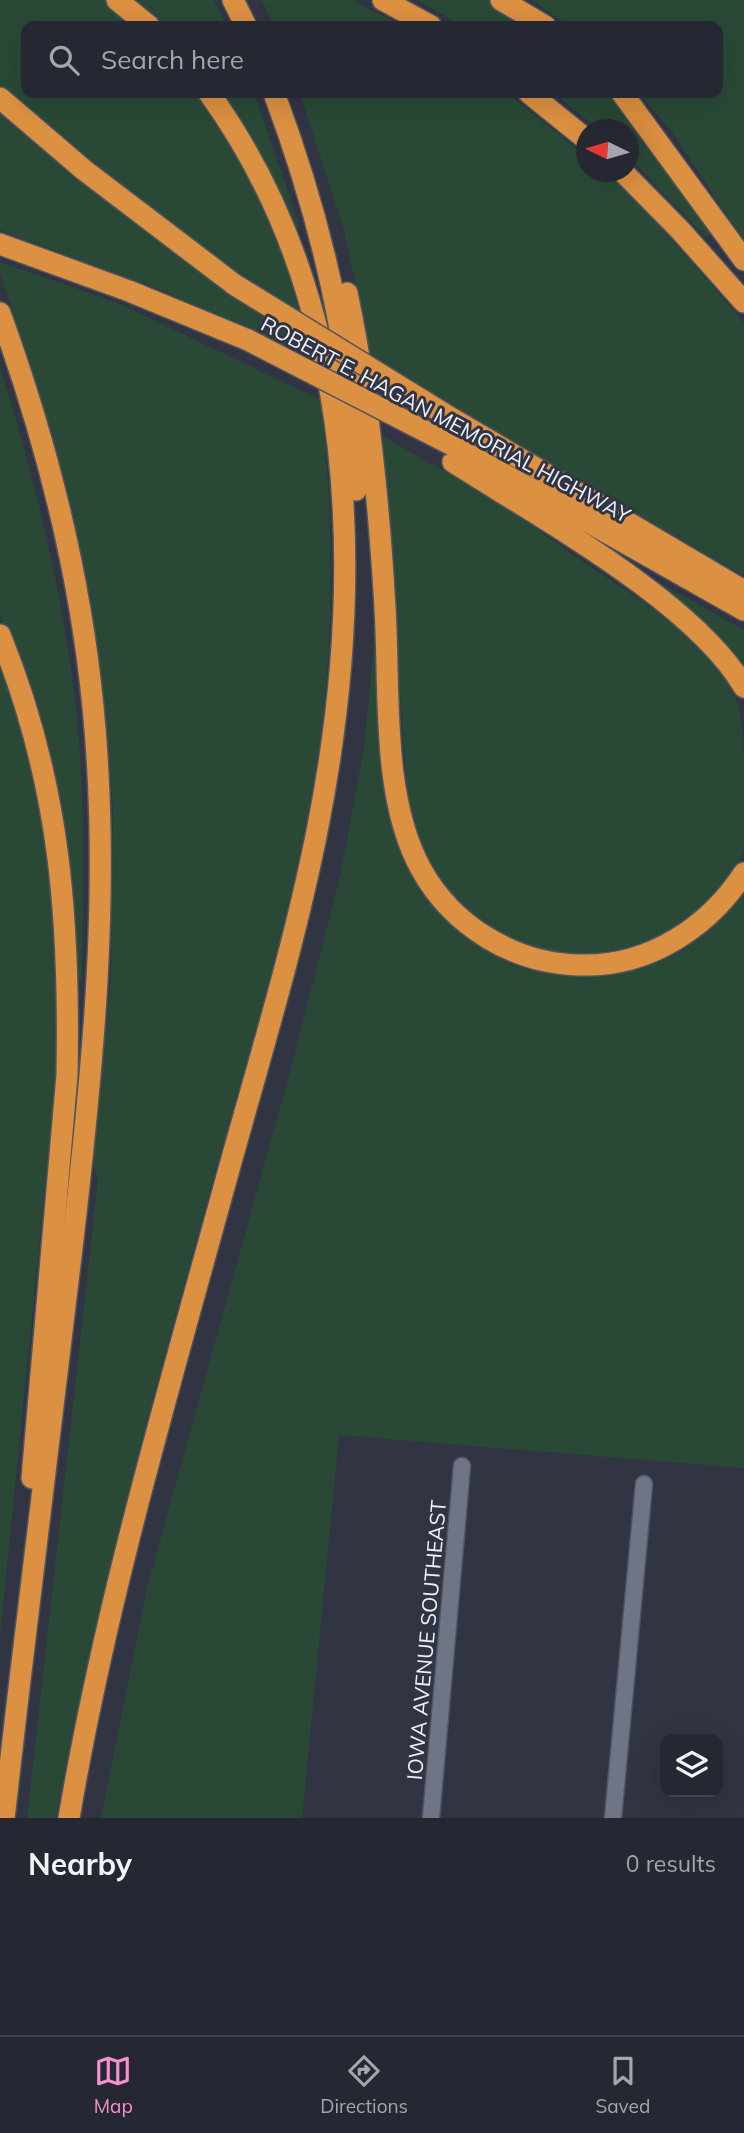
<!DOCTYPE html>
<style>
body{margin:0;font-family:Mulish,sans-serif;background:#2d303a;color:#f1f3f6}
.controls{position:absolute;right:21px;bottom:21px;display:grid;overflow:hidden;border-radius:14px;box-shadow:0 7px 28px #0002}
.controls button{width:63px;height:63px;display:grid;place-items:center;padding:0;border:0;border-bottom:2px solid #42444d;background:#252832;color:#f1f3f6;font:35px sans-serif}
.compass{position:absolute;left:576px;top:119px;width:63px;height:63px;border-radius:50%;background:#252832;box-shadow:0 7px 28px #0002;rotate:275deg}
.list{margin:0;padding:0;list-style:none}
h2{display:flex;justify-content:space-between;align-items:center;height:91px;margin:0;padding:0 28px;font-size:30px}
h2 small{font-size:23px;font-weight:400;color:#a3a6ac}
.icon{flex:none;width:38px;height:38px;fill:none;stroke:currentColor;stroke-width:2;stroke-linecap:round;stroke-linejoin:round}
.map{position:relative;flex:none;width:744px;height:1818px;overflow:hidden}
.search{position:absolute;background:#252832;box-shadow:0 7px 28px #0002;left:21px;right:21px;top:21px;height:77px;display:flex;align-items:center;gap:18px;box-sizing:border-box;padding:0 24px;border-radius:14px;color:#a3a6ac;font-size:26px}
.sheet{height:217px;background:#252832}
nav{display:flex;justify-content:space-around;align-items:center;box-sizing:border-box;height:98px;border-top:2px solid #42444d;background:#252832;font-size:19px;color:#a3a6ac}
nav a{display:grid;justify-items:center;gap:4px}
nav .on{color:#f790cd}
.map>svg:first-child{display:block}
.green{fill:#294936}
.lines{fill:none;stroke-linecap:round;stroke-linejoin:round}
.minor-casing{stroke:#505460;stroke-width:19}
.highway-casing{stroke:#505460;stroke-width:24}
.minor{stroke:#707586;stroke-width:16}
.highway{stroke:#dc9041;stroke-width:21}
.highway-bridge-casing{stroke:#505460;stroke-width:24;stroke-linecap:butt}
.highway-bridge{stroke:#dc9041;stroke-width:21}
.labels{text-anchor:middle;dominant-baseline:central;stroke-width:6;stroke-linejoin:round;paint-order:stroke}
.street-label{font-size:21px;fill:#edf0f9;stroke:#313543}
</style>
<div class="map">
<svg width="744" height="1818" viewBox="0 0 744 1818">
<rect width="100%" height="100%" fill="#313543"/>
<!-- green -->
<g class="green">
<path d="M0,0H106L139,26H26V93H199L245,166L285,262L303,317C197,247 92,172 0,84Z"/>
<path d="M133,0H214L227,26H160Z"/>
<path d="M262,0H351L403,26H273Z"/>
<path d="M417,0H485L530,26H462Z"/>
<path d="M531,0H744V241L673,133L639,93H718V26H569Z"/>
<path d="M221,93H254L300,227L294,229L250,139Z"/>
<path d="M300,93H507L586,156V172H604C655,217 699,271 744,323V576L371,359L344,230Z"/>
<path d="M554,93H610L637,123L714,230L706,237L629,158L628,130L598,129Z"/>
<path d="M0,110C98,197 201,276 310,348L312,358L163,291L0,230Z"/>
<path d="M0,262L117,303L321,400C333,512 335,630 320,742C297,903 246,1060 203,1216C147,1416 94,1614 56,1818H27L98,1180L93,1163L111,977L113,805L108,749L90,593L47,419L0,272Z"/>
<path d="M0,367C38,489 68,613 79,741C85,821 83,900 82,980H75L19,660L0,615Z"/>
<path d="M382,436C427,462 473,486 516,515C538,529 559,546 582,561C634,596 693,630 729,683C744,713 744,741 744,776C744,798 744,828 744,850C737,878 712,900 692,917C613,980 501,961 441,881C422,855 414,824 407,792Z"/>
<path d="M654,580L744,630V674L652,584Z"/>
<path d="M375,635C383,739 372,865 466,934C483,946 501,959 521,964C544,970 573,966 596,966C609,966 625,969 639,967C680,960 722,924 744,890V1468L339,1435L302,1818H101L147,1588L293,1061L341,872L364,748Z"/>
<path d="M0,663L11,689L37,795L55,913L58,1057L0,1636Z"/>
</g>
<g class="lines">
<!-- minor casing -->
<g class="minor-casing">
<g id="minor">
<path d="M431,1818L462,1466"/>
<path d="M613,1818L644,1484"/>
</g>
</g>
<!-- highway casing -->
<g class="highway-casing">
<g id="highway">
<path d="M117,0L149,26"/>
<path d="M233,0L246,26"/>
<path d="M383,0L431,26"/>
<path d="M501,0L545,26"/>
<path d="M274,93C321,219 354,355 356,490"/>
<path d="M529,93L586,139"/>
<path d="M622,93L744,260"/>
<path d="M0,98L84,170L235,285"/>
<path d="M623,172L680,230L744,302"/>
<path d="M0,244L129,291L248,340"/>
<path d="M347,293C369,397 379,503 385,608C390,689 381,797 421,869C453,927 515,964 581,965C648,967 708,928 744,873"/>
<path d="M0,313C46,440 80,572 93,707C111,888 93,1068 72,1248C51,1439 25,1628 4,1818"/>
<path d="M446,415L744,591"/>
<path d="M452,445L744,610"/>
<path d="M453,462C537,516 694,601 744,687"/>
<path d="M0,635C60,782 70,919 67,1075L32,1478"/>
<path d="M69,1818C105,1605 166,1399 223,1191C256,1070 294,949 318,826C366,582 360,302 209,93"/>
</g>
</g>
<!-- minor -->
<use href="#minor" class="minor"/>
<!-- highway -->
<use href="#highway" class="highway"/>
<!-- highway-bridge casing -->
<g class="highway-bridge-casing">
<g id="highway-bridge">
<path d="M235,285L446,415"/>
<path d="M248,340L452,445"/>
</g>
</g>
<!-- highway-bridge -->
<use href="#highway-bridge" class="highway-bridge"/>
</g>
<g class="labels">
<!-- street labels -->
<g class="street-label">
<text transform="translate(446 419) rotate(28)">ROBERT E. HAGAN MEMORIAL HIGHWAY</text>
<text transform="translate(426 1640) rotate(-85)">IOWA AVENUE SOUTHEAST</text>
</g>
</g>
</svg>
<div class="controls">
<button><svg class="icon" aria-label="layers" viewBox="0 0 24 24"><path d="M12 4l9 5-9 5-9-5zM3 14l9 5 9-5"/></svg></button>
</div>
<svg class="compass" viewBox="-18 -18 36 36"><path d="M0-13l5 13h-10z" fill="#e53935"/><path d="M0 13l5-13h-10z" fill="#a3a6ac"/></svg>
<div class="search"><svg class="icon" aria-label="search" viewBox="0 0 24 24"><circle cx="10" cy="10" r="6"/><path d="M15 15l6 6"/></svg>Search here</div>
</div>
<section class="sheet">
<h2>Nearby<small>0 results</small></h2>
<ul class="list">
</ul>
</section>
<nav>
<a class="on"><svg class="icon" aria-label="map" viewBox="0 0 24 24"><path d="M3 6l6-2 6 2 6-2v14l-6 2-6-2-6 2zM9 4v14M15 6v14"/></svg>Map</a>
<a><svg class="icon" aria-label="directions" viewBox="0 0 24 24"><path d="M12 3l9 9-9 9-9-9zM9 14v-3h6M13 9l2 2-2 2"/></svg>Directions</a>
<a><svg class="icon" aria-label="saved" viewBox="0 0 24 24"><path d="M7 4h10v16l-5-4-5 4z"/></svg>Saved</a>
</nav>
